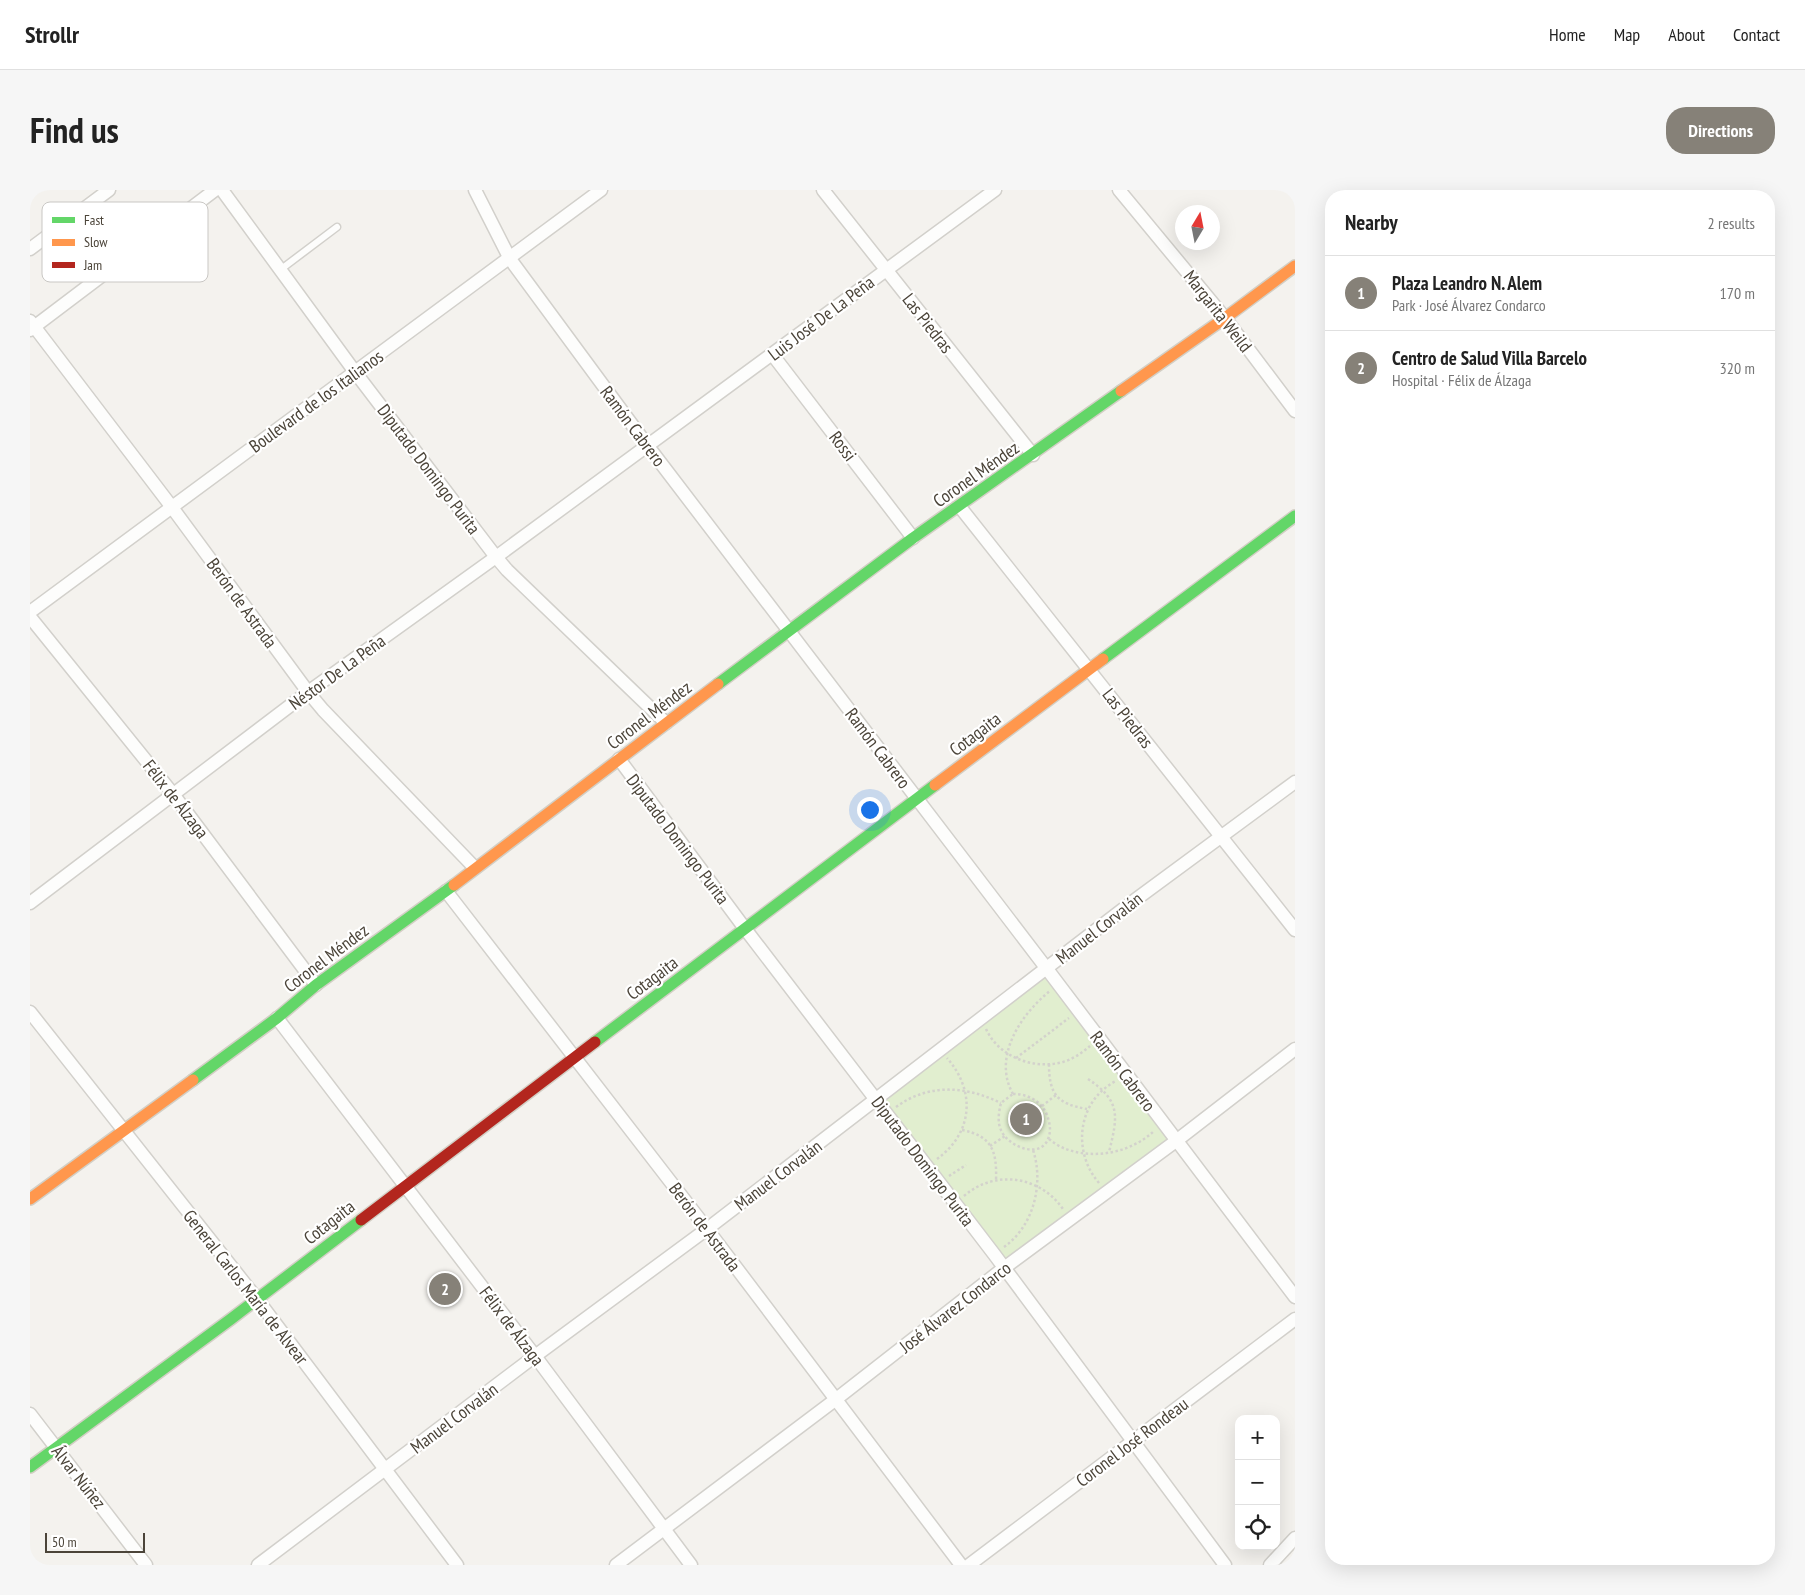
<!DOCTYPE html>
<meta charset="utf-8">
<style>
body{margin:0;font-family:"PT Sans Narrow",sans-serif;background:#f6f6f6;color:#222}
.controls{position:absolute;right:15px;bottom:15px;display:grid;overflow:hidden;border-radius:10px;box-shadow:0 5px 20px #0002}
.controls button{width:45px;height:45px;display:grid;place-items:center;padding:0;border:0;border-bottom:1px solid #e0e0e0;background:#fff;color:#222;font:25px sans-serif}
.compass{position:absolute;left:1145px;top:15px;width:45px;height:45px;border-radius:50%;background:#fff;box-shadow:0 5px 20px #0002;rotate:10deg}
.scale{position:absolute;left:15px;bottom:12px;width:100px;box-sizing:border-box;padding-left:5px;border:2px solid #4b4439;border-top:0;font-size:14px;line-height:18px;white-space:nowrap;color:#4b4439;-webkit-text-stroke:4px #fff;paint-order:stroke}
.you{position:absolute;left:839px;top:619px;width:18px;height:18px;margin:-12px;border:4px solid #fff;border-radius:50%;background:#1a73e8;box-shadow:0 0 0 8px #1a73e833}
.badge{display:grid;place-items:center;width:32px;height:32px;border-radius:50%;background:#868178;color:#fff;font-size:16px;font-weight:700}
.pin{position:absolute;translate:-50% -50%;border:2px solid #fff;box-shadow:0 1px 5px #0006}
.list{margin:0;padding:0;list-style:none}
h2{display:flex;justify-content:space-between;align-items:center;height:65px;margin:0;padding:0 20px;font-size:21px}
h2 small{font-size:16px;font-weight:400;color:#767676}
.list li{display:grid;grid-template-columns:32px 1fr auto;gap:15px;align-items:center;box-sizing:border-box;height:75px;padding:0 20px;border-top:1px solid #e0e0e0}
.list b{display:block;font-size:19px;white-space:nowrap}
.list p{margin:0;font-size:16px;white-space:nowrap;color:#767676}
.list em{font-size:16px;font-style:normal;color:#767676}
.icon{flex:none;width:28px;height:28px;fill:none;stroke:currentColor;stroke-width:2;stroke-linecap:round;stroke-linejoin:round}
.map{position:relative;flex:none;width:1265px;height:1375px;overflow:hidden;border-radius:20px}
header{display:flex;align-items:center;gap:30px;box-sizing:border-box;height:70px;padding:0 25px;background:#fff;border-bottom:1px solid #e0e0e0}
header strong{font-size:24px}
nav{display:flex;gap:28px;margin-inline-start:auto;font-size:18px}
.intro{display:flex;align-items:center;justify-content:space-between;box-sizing:border-box;height:120px;padding:0 30px}
h1{margin:0;font-size:35px}
.button{padding:12px 22px;border-radius:20px;background:#868178;color:#fff;font-size:18px;font-weight:700}
main{display:flex;gap:30px;padding:0 30px}
aside{flex:1;background:#fff;border-radius:20px;box-shadow:0 5px 20px #0002}
.map>svg:first-child{display:block}
.green{fill:#e1eecf}
.lines{fill:none;stroke-linecap:round;stroke-linejoin:round}
.lane-casing{stroke:#d2d0cb;stroke-width:9}
.street-casing{stroke:#d2d0cb;stroke-width:15}
.fast-casing{stroke:#d3cfc5;stroke-width:14}
.slow-casing{stroke:#d3cfc5;stroke-width:14}
.jam-casing{stroke:#d3cfc5;stroke-width:14}
.path{stroke:#d3d2cc;stroke-width:2.5;stroke-dasharray:2.5 2.5;stroke-linecap:butt}
.lane{stroke:#fdfdfc;stroke-width:6}
.street{stroke:#fdfdfc;stroke-width:12}
.fast{stroke:#63d668;stroke-width:11}
.slow{stroke:#ff974d;stroke-width:11}
.jam{stroke:#b3261e;stroke-width:11}
.labels{text-anchor:middle;dominant-baseline:central;stroke-width:4.5;stroke-linejoin:round;paint-order:stroke}
.street-label{font-size:18px;fill:#4b4439;stroke:#fff}
.key{fill:#fff;stroke:#c9c7c4;stroke-width:1}
.key-label{font-size:14px;fill:#4b4439}
</style>
<header>
<strong>Strollr</strong>
<nav><a>Home</a><a>Map</a><a>About</a><a>Contact</a></nav>
</header>
<div class="intro"><h1>Find us</h1><a class="button">Directions</a></div>
<main>
<div class="map">
<svg width="1265" height="1375" viewBox="0 0 1265 1375">
<rect width="100%" height="100%" fill="#f4f2ee"/>
<!-- green -->
<path class="green" d="M1017,779L1146,951L974,1078L846,909Z"/>
<g class="lines">
<!-- lane casing -->
<g class="lane-casing">
<path id="lane" d="M250,80L307,37"/>
</g>
<!-- street casing -->
<g class="street-casing">
<g id="street">
<path d="M192,0L325,182L466,367L477,380L636,533"/>
<path d="M445,0L480,69L617,255L1017,779L1265,1107"/>
<path d="M793,0L1003,265"/>
<path d="M1089,0L1195,128L1265,221"/>
<path d="M0,59L79,0"/>
<path d="M0,131L141,316L278,502L293,520L445,678"/>
<path d="M0,140L185,0"/>
<path d="M742,164L883,348"/>
<path d="M930,317L1265,740"/>
<path d="M0,422L571,0"/>
<path d="M0,427L143,604L286,795"/>
<path d="M589,569L716,740L964,1064L1195,1375"/>
<path d="M416,701L677,1039L931,1375"/>
<path d="M0,713L278,502L466,367L965,0"/>
<path d="M0,822L227,1109L427,1375"/>
<path d="M247,828L505,1166L661,1375"/>
<path d="M0,1224L116,1375"/>
<path d="M228,1375L505,1166L677,1039L1105,710L1265,592"/>
<path d="M586,1375L805,1210L974,1078L1146,951L1265,859"/>
<path d="M939,1375L1265,1129"/>
<path d="M1240,1375L1265,1348"/>
</g>
</g>
<!-- fast casing -->
<g class="fast-casing">
<g id="fast">
<path d="M1073,469L1265,326"/>
<path d="M688,494L883,348L1091,201"/>
<path d="M565,852L905,595"/>
<path d="M163,890L247,828L286,795L424,695"/>
<path d="M0,1277L201,1129L331,1030"/>
</g>
</g>
<!-- slow casing -->
<g class="slow-casing">
<g id="slow">
<path d="M1091,201L1195,128L1265,76"/>
<path d="M905,595L1073,469"/>
<path d="M424,695L688,494"/>
<path d="M0,1009L163,890"/>
</g>
</g>
<!-- jam casing -->
<g class="jam-casing">
<path id="jam" d="M331,1030L565,852"/>
</g>
<!-- path -->
<g class="path">
<path d="M956,839C969,867 1003,880 1033,872C1043,869 1052,863 1060,856"/>
<path d="M986,868L1039,828"/>
<path d="M1019,874C1019,904 1027,914 1057,919"/>
<path d="M1058,889C1091,911 1088,926 1079,962"/>
<path d="M983,904C1005,904 1019,918 1020,939C1020,945 1018,952 1013,956C1000,966 976,953 971,940C967,932 969,921 971,913Z"/>
<path d="M983,904C962,867 991,824 1020,801"/>
<path d="M1012,916L1026,905"/>
<path d="M866,917C899,893 936,896 971,913"/>
<path d="M932,940C962,946 967,961 966,990"/>
<path d="M1019,949C1024,953 1030,957 1036,959C1065,970 1102,962 1124,941"/>
<path d="M960,956L975,946"/>
<path d="M907,969C943,943 946,901 917,868"/>
<path d="M919,986L936,975"/>
<path d="M1069,993C1042,962 1047,911 1086,891"/>
<path d="M934,1006C965,979 1010,986 1033,1019"/>
<path d="M974,1057C1004,1036 1014,993 1003,960"/>
</g>
<!-- lane -->
<use href="#lane" class="lane"/>
<!-- street -->
<use href="#street" class="street"/>
<!-- fast -->
<use href="#fast" class="fast"/>
<!-- slow -->
<use href="#slow" class="slow"/>
<!-- jam -->
<use href="#jam" class="jam"/>
</g>
<g class="labels">
<!-- street labels -->
<g class="street-label">
<text transform="translate(1188 121) rotate(52)">Margarita Weild</text>
<text transform="translate(791 128) rotate(-37)">Luis José De La Peña</text>
<text transform="translate(898 133) rotate(52)">Las Piedras</text>
<text transform="translate(286 211) rotate(-36)">Boulevard de los Italianos</text>
<text transform="translate(603 236) rotate(53)">Ramón Cabrero</text>
<text transform="translate(813 256) rotate(53)">Rossi</text>
<text transform="translate(399 279) rotate(53)">Diputado Domingo Purita</text>
<text transform="translate(946 284) rotate(-35)">Coronel Méndez</text>
<text transform="translate(212 413) rotate(54)">Berón de Astrada</text>
<text transform="translate(307 482) rotate(-36)">Néstor De La Peña</text>
<text transform="translate(619 525) rotate(-37)">Coronel Méndez</text>
<text transform="translate(1098 528) rotate(52)">Las Piedras</text>
<text transform="translate(945 544) rotate(-37)">Cotagaita</text>
<text transform="translate(848 558) rotate(53)">Ramón Cabrero</text>
<text transform="translate(146 609) rotate(52)">Félix de Álzaga</text>
<text transform="translate(648 649) rotate(53)">Diputado Domingo Purita</text>
<text transform="translate(1069 738) rotate(-38)">Manuel Corvalán</text>
<text transform="translate(296 768) rotate(-37)">Coronel Méndez</text>
<text transform="translate(622 788) rotate(-37)">Cotagaita</text>
<text transform="translate(1093 881) rotate(53)">Ramón Cabrero</text>
<text transform="translate(893 971) rotate(53)">Diputado Domingo Purita</text>
<text transform="translate(748 985) rotate(-37)">Manuel Corvalán</text>
<text transform="translate(299 1032) rotate(-38)">Cotagaita</text>
<text transform="translate(675 1037) rotate(53)">Berón de Astrada</text>
<text transform="translate(216 1097) rotate(52)">General Carlos María de Alvear</text>
<text transform="translate(925 1117) rotate(-38)">José Álvarez Condarco</text>
<text transform="translate(482 1136) rotate(53)">Félix de Álzaga</text>
<text transform="translate(424 1228) rotate(-37)">Manuel Corvalán</text>
<text transform="translate(1102 1252) rotate(-37)">Coronel José Rondeau</text>
<text transform="translate(49 1287) rotate(52)">Álvar Núñez</text>
</g>
</g>
<!-- legend -->
<rect x="12" y="12" width="166" height="80" rx="8" class="key"/>
<rect x="22" y="27" width="23" height="6" fill="#63d668"/>
<rect x="22" y="49" width="23" height="7" fill="#ff974d"/>
<rect x="22" y="72" width="23" height="6" fill="#b3261e"/>
<g class="key-label">
<text x="54" y="35">Fast</text>
<text x="54" y="57">Slow</text>
<text x="54" y="80">Jam</text>
</g>
</svg>
<div class="controls">
<button>+</button>
<button>−</button>
<button><svg class="icon" aria-label="locate" viewBox="0 0 24 24"><circle cx="12" cy="12" r="6"/><path d="M12 2v4M12 18v4M2 12h4M18 12h4"/></svg></button>
</div>
<svg class="compass" viewBox="-18 -18 36 36"><path d="M0-13l5 13h-10z" fill="#e53935"/><path d="M0 13l5-13h-10z" fill="#767676"/></svg>
<div class="scale">50 m</div>
<div class="you"></div>
<div class="pin badge" style="left:996px;top:929px">1</div>
<div class="pin badge" style="left:415px;top:1099px">2</div>
</div>
<aside>
<h2>Nearby<small>2 results</small></h2>
<ul class="list">
<li><span class="badge">1</span><div><b>Plaza Leandro N. Alem</b><p>Park · José Álvarez Condarco</p></div><em>170 m</em></li>
<li><span class="badge">2</span><div><b>Centro de Salud Villa Barcelo</b><p>Hospital · Félix de Álzaga</p></div><em>320 m</em></li>
</ul>
</aside>
</main>
